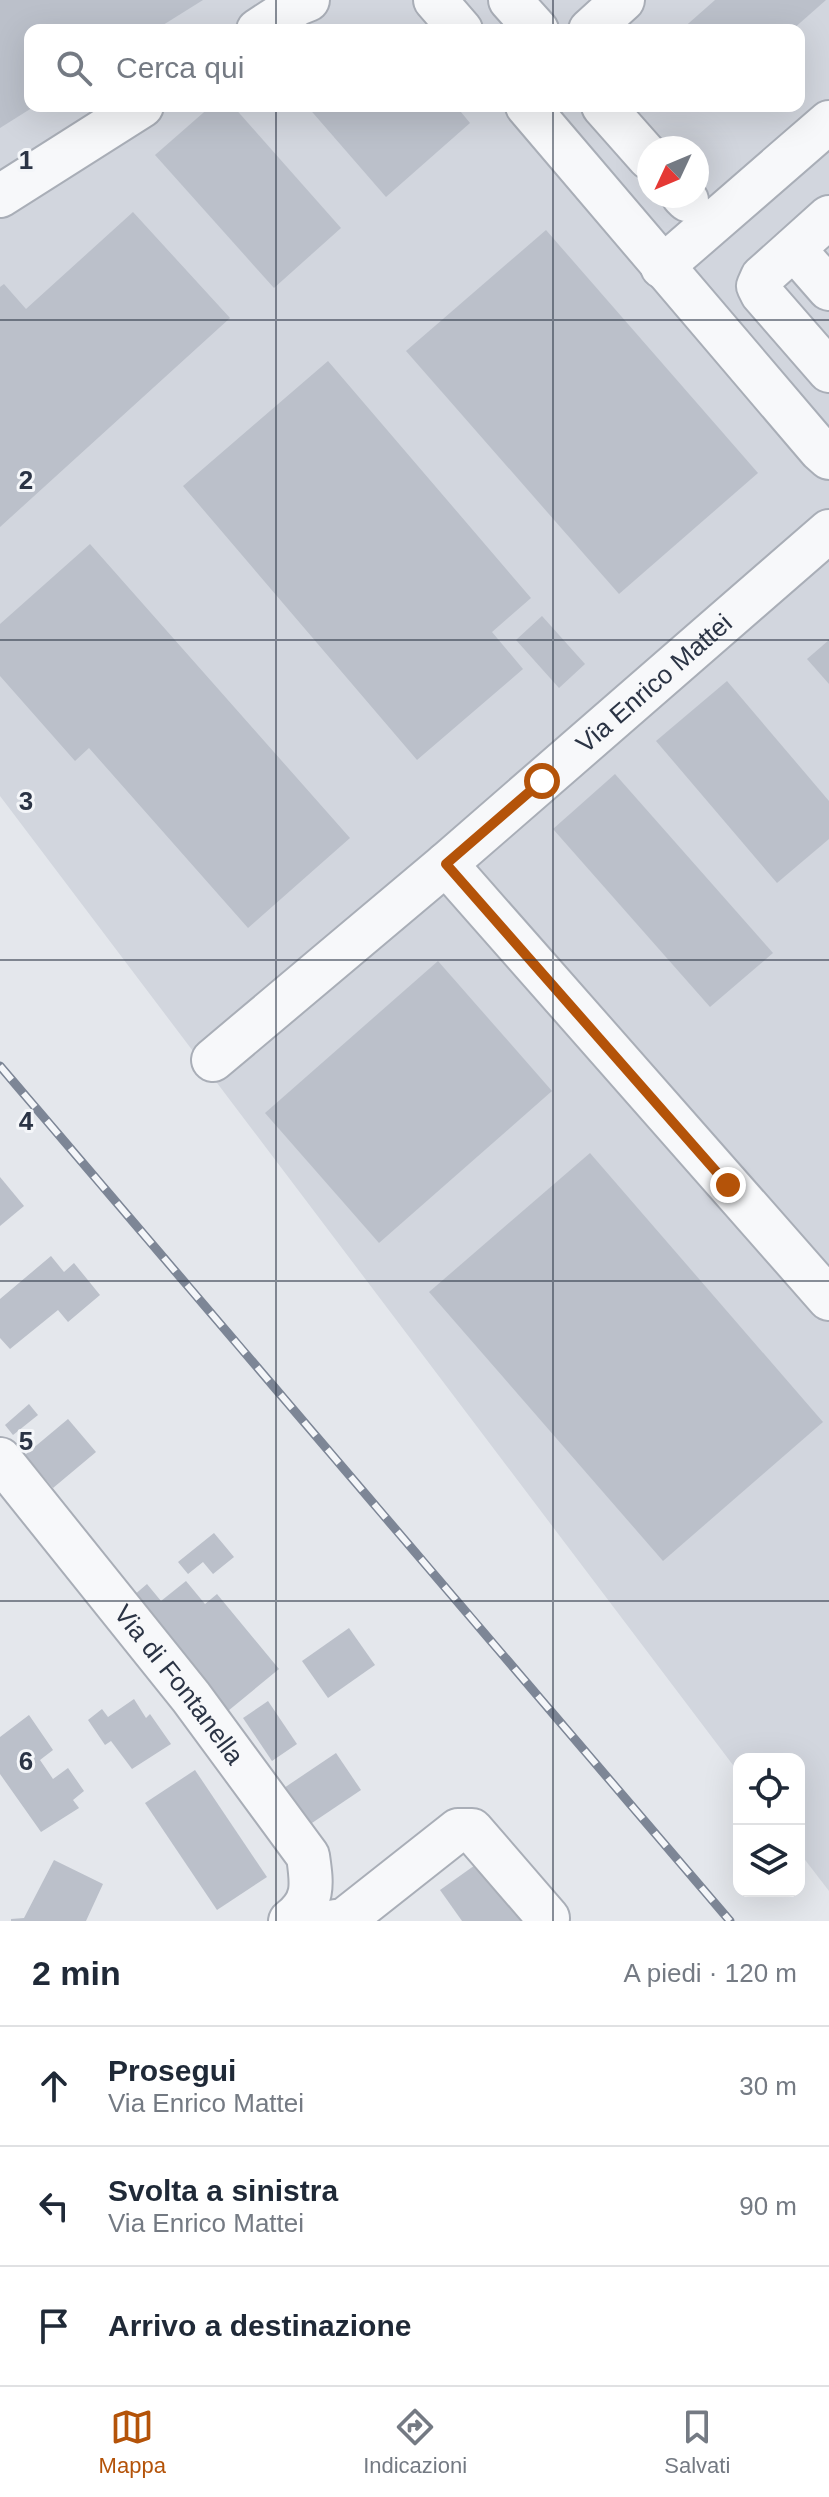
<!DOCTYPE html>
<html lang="it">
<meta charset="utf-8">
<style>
body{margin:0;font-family:Arial,sans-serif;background:#f2f2f3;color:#1f2937}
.controls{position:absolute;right:24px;bottom:24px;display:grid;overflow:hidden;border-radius:16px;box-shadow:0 8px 32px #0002}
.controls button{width:72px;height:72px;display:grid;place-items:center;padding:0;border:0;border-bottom:2px solid #e0e1e3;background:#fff;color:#1f2937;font:40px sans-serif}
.compass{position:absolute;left:637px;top:136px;width:72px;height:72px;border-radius:50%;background:#fff;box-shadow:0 8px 32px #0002;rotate:226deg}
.stop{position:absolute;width:24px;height:24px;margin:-18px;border:6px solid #b45309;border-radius:50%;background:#fff}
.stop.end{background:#b45309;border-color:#fff;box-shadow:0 2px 8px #0008}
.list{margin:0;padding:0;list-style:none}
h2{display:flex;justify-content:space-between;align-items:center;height:104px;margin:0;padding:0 32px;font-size:34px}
h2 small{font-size:26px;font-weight:400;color:#747a83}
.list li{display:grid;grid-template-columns:52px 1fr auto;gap:24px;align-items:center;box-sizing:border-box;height:120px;padding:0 32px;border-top:2px solid #e0e1e3}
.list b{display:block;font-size:30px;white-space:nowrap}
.list p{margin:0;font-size:26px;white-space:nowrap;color:#747a83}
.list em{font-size:26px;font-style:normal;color:#747a83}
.icon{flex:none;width:44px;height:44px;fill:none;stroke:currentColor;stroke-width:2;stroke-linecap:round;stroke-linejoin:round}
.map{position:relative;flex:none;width:829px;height:1921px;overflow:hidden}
.search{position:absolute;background:#fff;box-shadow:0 8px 32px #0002;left:24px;right:24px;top:24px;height:88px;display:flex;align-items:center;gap:20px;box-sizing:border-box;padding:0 28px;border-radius:16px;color:#747a83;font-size:30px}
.sheet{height:464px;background:#fff}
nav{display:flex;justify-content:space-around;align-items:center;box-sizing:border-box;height:112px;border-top:2px solid #e0e1e3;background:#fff;font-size:22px;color:#747a83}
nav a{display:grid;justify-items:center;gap:4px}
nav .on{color:#b45309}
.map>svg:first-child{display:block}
.built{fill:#d2d6de;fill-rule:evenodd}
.building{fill:#bbc0ca}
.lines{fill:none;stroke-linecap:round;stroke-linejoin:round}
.minor-casing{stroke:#a9aeb7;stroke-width:46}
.minor{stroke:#f7f8fa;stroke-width:42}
.rail-casing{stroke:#7d8696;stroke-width:9}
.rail{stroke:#f4f6f9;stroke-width:6;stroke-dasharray:18;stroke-linecap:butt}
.route{stroke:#b45309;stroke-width:10}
.grid{fill:none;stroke:#2b3445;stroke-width:2;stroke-opacity:0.55}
.labels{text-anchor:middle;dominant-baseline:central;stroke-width:6;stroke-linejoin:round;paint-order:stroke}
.street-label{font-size:26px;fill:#2b3445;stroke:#f4f6f9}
.grid-label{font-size:26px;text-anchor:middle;font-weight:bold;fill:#2b3445;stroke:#f4f6f9;stroke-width:6;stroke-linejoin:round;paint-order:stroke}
</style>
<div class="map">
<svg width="829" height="1921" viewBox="0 0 829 1921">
<rect width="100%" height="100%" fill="#e4e7ec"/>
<!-- built -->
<path class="built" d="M0,0H829V1891L799,1852V1759H739V1773L0,796ZM30,30H799V106H30ZM649,148H697V196H649Z"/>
<!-- building -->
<g class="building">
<path d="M0,0H203L155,30H30V106H35L0,128Z"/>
<path d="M715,0H826L792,30H681Z"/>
<path d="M211,106H233L341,228L274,288L155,155Z"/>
<path d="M307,106H456L470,123L386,197Z"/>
<path d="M133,212L230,318L0,527V287L4,284L26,309Z"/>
<path d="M546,230L758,473L619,594L406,351Z"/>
<path d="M328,361L531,598L492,632L523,669L417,760L183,486Z"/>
<path d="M90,544L350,838L248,928L89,748L75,761L0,676V624Z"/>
<path d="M542,616L585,664L559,688L516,640Z"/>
<path d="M829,640V684L807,659Z"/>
<path d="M727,681L829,801V839L777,883L656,741Z"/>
<path d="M615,774L773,953L710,1007L553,829Z"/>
<path d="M438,961L552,1091L379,1243L265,1113Z"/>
<path d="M590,1153L823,1422L663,1561L429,1292Z"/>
<path d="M0,1177L24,1206L0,1226Z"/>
<path d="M51,1256L64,1272L74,1263L100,1295L68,1322L58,1310L10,1349L0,1338V1299Z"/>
<path d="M29,1404L38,1415L13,1435L5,1425Z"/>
<path d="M68,1419L96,1452L53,1488L25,1455Z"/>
<path d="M214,1533L234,1557L213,1574L203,1562L188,1574L178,1562Z"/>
<path d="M186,1581L205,1604L217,1594L279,1669L228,1711L133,1596L147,1584L161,1601Z"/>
<path d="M349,1628L375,1665L328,1698L302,1661Z"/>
<path d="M134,1699L146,1718L150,1714L171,1744L132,1769L111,1741L105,1745L88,1720L102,1709L108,1717Z"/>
<path d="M268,1701L297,1744L272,1761L243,1718Z"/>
<path d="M29,1715L53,1750L40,1760L53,1779L68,1768L84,1791L73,1800L79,1808L41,1832L0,1774V1737Z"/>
<path d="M336,1753L361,1790L306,1827L281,1790Z"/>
<path d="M195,1770L267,1877L217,1910L145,1803Z"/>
<path d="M485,1858L530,1921H462L440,1890Z"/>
<path d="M54,1860L103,1884L86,1921H11V1919L24,1918Z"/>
</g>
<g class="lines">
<!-- minor casing -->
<g class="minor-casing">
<g id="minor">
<path d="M435,0L461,30"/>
<path d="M510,0L537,30"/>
<path d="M258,30L298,4L308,0"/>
<path d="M590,30L623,0"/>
<path d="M527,106L820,450L829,458"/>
<path d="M603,106L649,158"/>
<path d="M0,196L142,106"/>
<path d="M683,196L687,200"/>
<path d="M829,217L762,277L758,286L762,294L829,371"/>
<path d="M794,249L829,289"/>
<path d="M662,267L829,122"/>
<path d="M446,864L829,1299"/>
<path id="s1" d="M213,1060L446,864L829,531"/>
<path id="s2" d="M0,1459L191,1697L308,1856C312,1884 315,1902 290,1921"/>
<path d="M335,1921L344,1920L458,1830H472L548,1918"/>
</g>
</g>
<!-- minor -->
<use href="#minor" class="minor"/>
<!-- rail casing -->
<g class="rail-casing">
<path id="rail" d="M0,1066L730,1921"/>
</g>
<!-- rail -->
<use href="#rail" class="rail"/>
</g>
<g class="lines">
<!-- route -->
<path class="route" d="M542,781L446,864L728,1185"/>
</g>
<!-- grid -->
<path class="grid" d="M276,0V30M553,0V30M276,106V1921M553,106V1921M0,320H829M0,640H829M0,960H829M0,1281H829M0,1601H829"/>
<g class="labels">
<!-- street labels -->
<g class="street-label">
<text stroke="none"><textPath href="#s1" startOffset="580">Via Enrico Mattei</textPath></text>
<text stroke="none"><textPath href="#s2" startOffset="288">Via di Fontanella</textPath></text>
</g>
</g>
<g class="grid-label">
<text x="26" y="169">1</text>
<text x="26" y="489">2</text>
<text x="26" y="810">3</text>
<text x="26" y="1130">4</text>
<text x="26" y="1450">5</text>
<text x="26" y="1770">6</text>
</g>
</svg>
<div class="controls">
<button><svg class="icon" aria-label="locate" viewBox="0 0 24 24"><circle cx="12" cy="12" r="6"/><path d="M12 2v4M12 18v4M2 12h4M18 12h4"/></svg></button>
<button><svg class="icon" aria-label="layers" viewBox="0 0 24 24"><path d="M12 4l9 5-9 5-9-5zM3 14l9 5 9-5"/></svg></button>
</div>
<svg class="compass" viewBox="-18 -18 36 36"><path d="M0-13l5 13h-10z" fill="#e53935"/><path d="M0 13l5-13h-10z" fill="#747a83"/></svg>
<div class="stop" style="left:542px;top:781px"></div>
<div class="stop end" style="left:728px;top:1185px"></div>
<div class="search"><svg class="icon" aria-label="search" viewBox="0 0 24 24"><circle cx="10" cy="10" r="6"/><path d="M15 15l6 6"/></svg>Cerca qui</div>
</div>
<section class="sheet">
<h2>2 min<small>A piedi · 120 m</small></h2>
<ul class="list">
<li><svg class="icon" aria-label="ahead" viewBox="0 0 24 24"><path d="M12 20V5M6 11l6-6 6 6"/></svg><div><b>Prosegui</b><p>Via Enrico Mattei</p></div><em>30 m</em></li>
<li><svg class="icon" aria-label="left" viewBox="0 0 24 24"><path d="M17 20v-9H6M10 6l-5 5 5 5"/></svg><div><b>Svolta a sinistra</b><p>Via Enrico Mattei</p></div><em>90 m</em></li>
<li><svg class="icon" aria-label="arrive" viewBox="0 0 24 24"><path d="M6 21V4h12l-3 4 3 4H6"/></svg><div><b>Arrivo a destinazione</b></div></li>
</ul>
</section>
<nav>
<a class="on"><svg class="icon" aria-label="map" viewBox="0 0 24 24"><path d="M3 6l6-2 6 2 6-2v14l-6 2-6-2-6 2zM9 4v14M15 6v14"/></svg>Mappa</a>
<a><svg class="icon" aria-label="directions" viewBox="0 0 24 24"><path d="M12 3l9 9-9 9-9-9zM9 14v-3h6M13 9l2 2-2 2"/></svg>Indicazioni</a>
<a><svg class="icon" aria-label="saved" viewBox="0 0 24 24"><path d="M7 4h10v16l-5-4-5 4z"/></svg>Salvati</a>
</nav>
